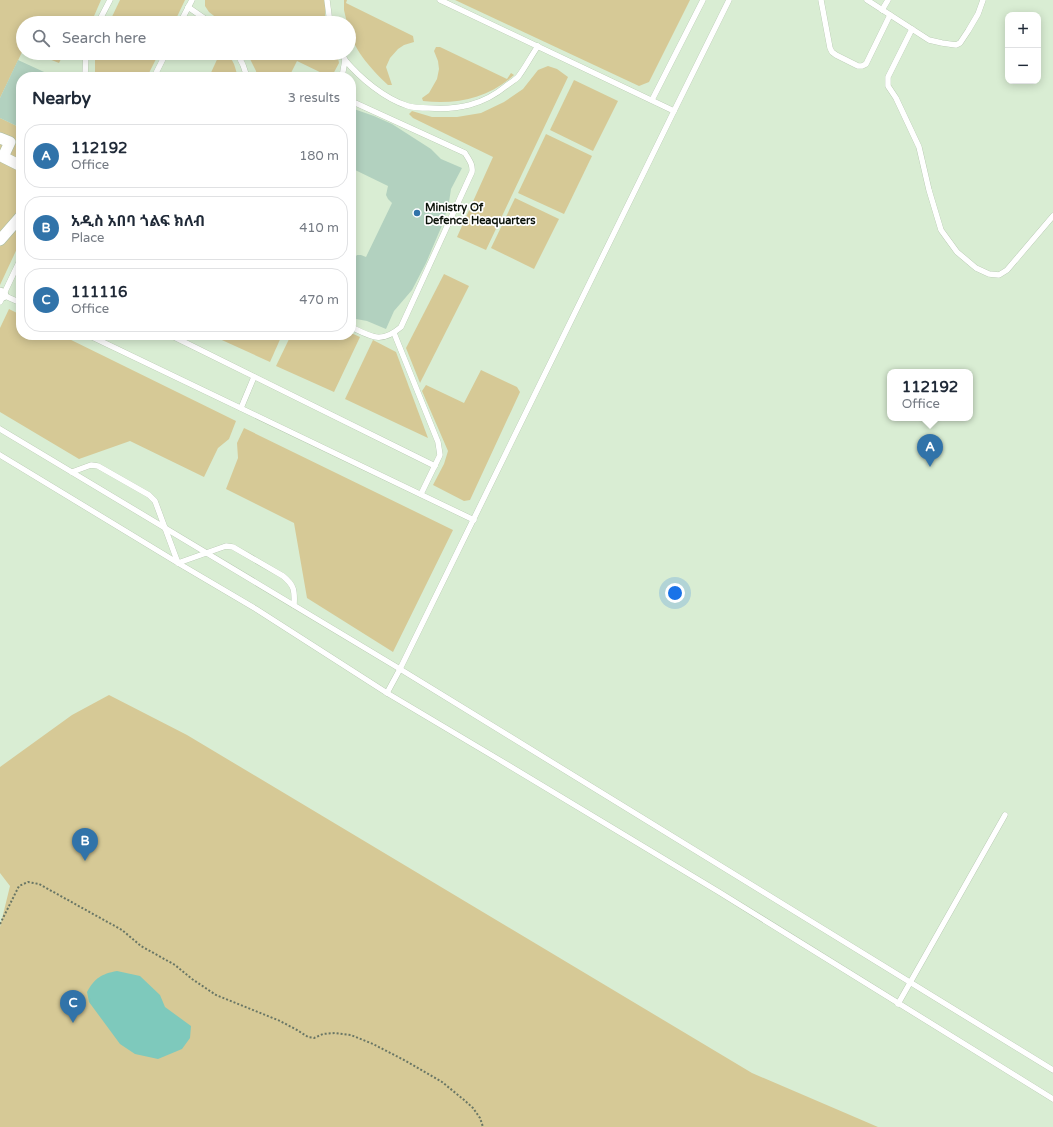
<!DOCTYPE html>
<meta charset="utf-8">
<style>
body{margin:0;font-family:"Varela Round","Noto Sans Ethiopic",sans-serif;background:#f2f2f3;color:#1f2937}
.controls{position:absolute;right:12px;top:12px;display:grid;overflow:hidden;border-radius:8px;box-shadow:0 2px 10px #0003}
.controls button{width:36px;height:36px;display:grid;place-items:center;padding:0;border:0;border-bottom:1px solid #e0e1e3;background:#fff;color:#1f2937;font:20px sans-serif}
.you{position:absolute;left:675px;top:593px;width:14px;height:14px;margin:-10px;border:3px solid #fff;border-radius:50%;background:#1a73e8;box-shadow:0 0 0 6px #1a73e833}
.badge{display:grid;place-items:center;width:26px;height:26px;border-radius:50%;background:#3173a9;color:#fff;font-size:13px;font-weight:700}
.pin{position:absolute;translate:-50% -33px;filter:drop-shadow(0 1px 2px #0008)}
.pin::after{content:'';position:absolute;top:21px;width:14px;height:12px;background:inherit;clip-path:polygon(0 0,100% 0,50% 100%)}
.popup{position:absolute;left:887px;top:369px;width:86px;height:52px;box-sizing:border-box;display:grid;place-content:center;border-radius:8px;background:#fff;filter:drop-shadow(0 1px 3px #0005);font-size:13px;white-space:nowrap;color:#747a83}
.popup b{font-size:15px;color:#1f2937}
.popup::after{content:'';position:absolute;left:50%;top:100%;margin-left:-8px;border:8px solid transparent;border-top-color:#fff}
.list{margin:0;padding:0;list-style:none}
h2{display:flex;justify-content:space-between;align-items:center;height:52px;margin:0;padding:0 16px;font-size:17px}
h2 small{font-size:13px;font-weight:400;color:#747a83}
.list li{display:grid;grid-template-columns:26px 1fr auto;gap:12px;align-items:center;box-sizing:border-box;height:64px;margin:0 8px 8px;padding:0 8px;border:1px solid #e0e1e3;border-radius:16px}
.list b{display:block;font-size:15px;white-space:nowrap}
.list p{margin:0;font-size:13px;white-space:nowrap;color:#747a83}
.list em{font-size:13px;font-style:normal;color:#747a83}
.icon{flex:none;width:22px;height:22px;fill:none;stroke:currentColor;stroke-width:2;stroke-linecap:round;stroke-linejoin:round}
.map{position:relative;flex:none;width:1053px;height:1127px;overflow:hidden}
.search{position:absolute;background:#fff;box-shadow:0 2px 10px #0003;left:16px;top:16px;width:340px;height:44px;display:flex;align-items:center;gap:10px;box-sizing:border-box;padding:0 14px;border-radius:22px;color:#747a83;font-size:15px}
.panel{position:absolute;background:#fff;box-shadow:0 2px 10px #0003;left:16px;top:72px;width:340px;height:268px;border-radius:16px}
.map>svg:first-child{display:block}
.green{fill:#d6c996}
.water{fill:#7ec9bc}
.building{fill:#b2d1bf}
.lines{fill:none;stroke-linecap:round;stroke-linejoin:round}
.service-casing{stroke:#abbea5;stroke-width:6}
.minor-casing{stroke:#abbea5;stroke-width:12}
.path{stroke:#697665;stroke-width:2;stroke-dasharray:2 2;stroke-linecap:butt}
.service{stroke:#fff;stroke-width:5.5}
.minor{stroke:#fff;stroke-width:11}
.poi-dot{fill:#3173a9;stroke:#fff;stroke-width:1.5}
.labels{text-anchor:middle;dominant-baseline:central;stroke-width:3.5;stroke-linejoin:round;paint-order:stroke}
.poi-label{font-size:11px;font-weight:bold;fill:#0c130a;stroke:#fff;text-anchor:start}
</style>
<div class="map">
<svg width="1053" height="1127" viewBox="0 0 1053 1127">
<rect width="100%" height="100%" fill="#d9edd3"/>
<!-- green -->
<g class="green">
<path d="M0,0H101L91,23H23V50L0,98Z"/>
<path d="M120,0H185L174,23H109Z"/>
<path d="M205,0H327L325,14L326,23H223L209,12L205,6Z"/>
<path d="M344,0H347L346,3L413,36L414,42L404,45L398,49L390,58L386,67L392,85H388C372,70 349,46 349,23H347L344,10Z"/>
<path d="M455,0H690L649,82L639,86Z"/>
<path d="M436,47H440L507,79L511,73L514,75C488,98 457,105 423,101L422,98L429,93L437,79L439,69L438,61L434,51Z"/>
<path d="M34,53H64L59,63Z"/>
<path d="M95,53H159L147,77H95Z"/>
<path d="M220,53H228L234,64L238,77H209Z"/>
<path d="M247,53H337L339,63L332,76H328L297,61L289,77H257L256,71Z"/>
<path d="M548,66L557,69L568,77L486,250L457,237L493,157L413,118L409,114L412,111L432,117H457L481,113L504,102L523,89L538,70Z"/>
<path d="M574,80L618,101L593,151L550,130Z"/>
<path d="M0,118L21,128V240L0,285Z"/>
<path d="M546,134L592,156L564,214L518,193Z"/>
<path d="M515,198L559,219L534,269L491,248Z"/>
<path d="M444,274L469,286L420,383L406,348Z"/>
<path d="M9,309L21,315V335H61L236,421L229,439L218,448L204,477L130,441L79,459L0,412V328Z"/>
<path d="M351,333L360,337L334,392L276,366L291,335H351Z"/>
<path d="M213,335H282L270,362L213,336Z"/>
<path d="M373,340L396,352L428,438L345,399Z"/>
<path d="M481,370L517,387L520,392L470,500L464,501L433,485L444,464L448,451L422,391L426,385L464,403Z"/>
<path d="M244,428L453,530L393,652L307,598L294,523L226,489L238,458L237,443Z"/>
<path d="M109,695L187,735L752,1073L878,1127H0V927L10,886L0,873V767L72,715Z"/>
</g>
<!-- water -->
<path class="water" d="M117,971L140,976L160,995L165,1007L191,1026L190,1038L182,1049L158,1059L135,1054L120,1044L106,1025L89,1002L87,992C95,978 101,974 117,971Z"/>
<!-- building -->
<g class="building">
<path d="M18,60L55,77H21V128L0,118V98Z"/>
<path d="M351,108L374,116L392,124L431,149L441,159L462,168L451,189L449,202L443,223L426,263L412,290L394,311L386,329L367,321L351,318V261L357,255H361L366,257L392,203L388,199L386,195L388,186L351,168Z"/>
</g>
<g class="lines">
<!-- service casing -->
<g class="service-casing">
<g id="service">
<path d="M327,0L330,23"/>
<path d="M821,0L830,48L832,52L836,55L858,66H862L866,64L890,15"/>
<path d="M867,0L929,40L942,43L956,45L960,43L968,31L978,14L983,0"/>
<path d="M188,7L211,23"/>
<path d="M882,10L888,0"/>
<path d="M98,23L110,0"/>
<path d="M180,23L192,0"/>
<path d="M912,29L888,77V86L896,98L919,147L929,190L941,230L957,252L976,268L989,274L999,275L1007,270L1053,216"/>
<path d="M237,53L243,65L247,77"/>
<path d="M342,53L345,60"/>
<path d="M85,77L86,53"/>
<path d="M154,77L166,53"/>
<path d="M342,77L345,60C360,78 385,99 408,106C415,108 422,108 429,108C458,110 483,105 506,86C510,83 515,80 518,77C525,68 531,56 538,46"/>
<path d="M652,100L703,0"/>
<path d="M351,101L465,153C469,160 473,164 472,172L401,327C381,344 372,337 351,327"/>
<path d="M674,111L729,0"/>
<path d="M3,295L21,303"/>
<path d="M0,302L21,258"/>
<path d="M394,333L438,442L440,455L421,494"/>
<path d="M88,335L474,520"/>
<path d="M170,335L435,466"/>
<path d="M241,408L254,377"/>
<path d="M0,429L400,669L1053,1070"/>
<path d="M0,455L178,563L256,609L387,693L498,759L719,892L1053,1099"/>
<path d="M72,472L91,465L98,466L149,495L155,501L178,563L226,546L233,547L283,576C294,585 295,590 294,605"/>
<path d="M387,693L400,669L674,111L440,0"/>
<path d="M898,1004L1005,815"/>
</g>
</g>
<!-- minor casing -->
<g class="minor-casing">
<g id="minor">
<path d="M0,138L10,142L3,157L21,166"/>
<path d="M0,240L21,216"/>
<path d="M0,293L3,295"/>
</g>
</g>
<!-- path -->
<path class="path" d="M0,924L19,886L28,882L39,884L122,930L141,946L175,965L192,979L216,995L280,1021L297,1030L308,1037L314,1038L323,1034L335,1033L351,1035L373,1044L404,1060L442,1082L463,1099L473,1108L480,1118L483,1127"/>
<!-- service -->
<use href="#service" class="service"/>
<!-- minor -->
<use href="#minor" class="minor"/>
</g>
<!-- markers -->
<circle class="poi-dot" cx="417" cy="213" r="4"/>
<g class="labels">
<!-- poi labels -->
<g class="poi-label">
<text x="425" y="207">Ministry Of<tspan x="425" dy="13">Defence Heaquarters</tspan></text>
</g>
</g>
</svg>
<div class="controls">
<button>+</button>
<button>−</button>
</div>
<div class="you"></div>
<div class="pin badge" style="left:930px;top:467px">A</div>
<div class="popup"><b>112192</b>Office</div>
<div class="pin badge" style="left:85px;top:861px">B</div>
<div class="pin badge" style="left:73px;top:1023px">C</div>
<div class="search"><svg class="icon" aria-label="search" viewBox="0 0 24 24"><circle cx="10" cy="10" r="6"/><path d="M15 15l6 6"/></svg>Search here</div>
<section class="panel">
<h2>Nearby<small>3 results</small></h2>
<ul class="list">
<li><span class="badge">A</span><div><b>112192</b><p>Office</p></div><em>180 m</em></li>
<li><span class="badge">B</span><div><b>አዲስ አበባ ጎልፍ ክለብ</b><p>Place</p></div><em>410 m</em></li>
<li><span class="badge">C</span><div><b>111116</b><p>Office</p></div><em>470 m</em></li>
</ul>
</section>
</div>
